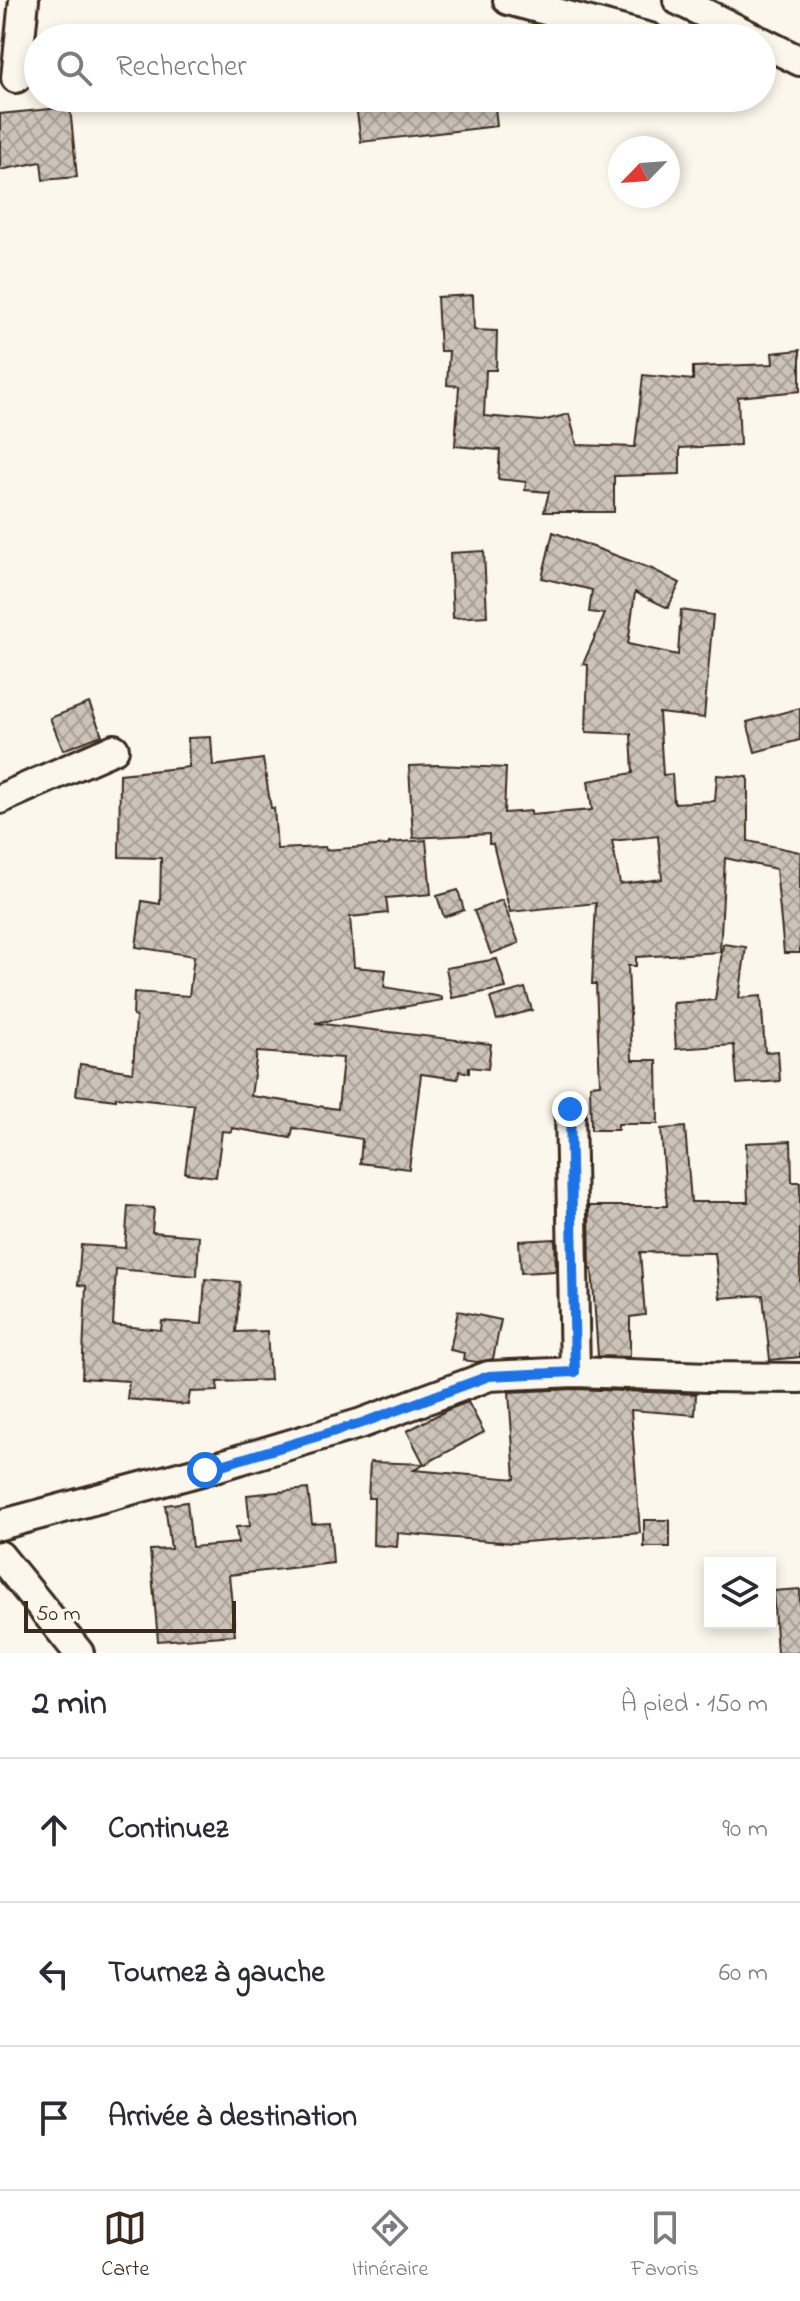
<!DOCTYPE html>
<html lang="fr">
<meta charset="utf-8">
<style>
body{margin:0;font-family:"Indie Flower",sans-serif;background:#f2f2f3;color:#2b2b33}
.controls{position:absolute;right:24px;bottom:24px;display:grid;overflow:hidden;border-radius:0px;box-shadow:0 4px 12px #0003}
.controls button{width:72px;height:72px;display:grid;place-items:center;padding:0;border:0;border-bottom:2px solid #e1e1e2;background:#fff;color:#2b2b33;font:40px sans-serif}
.compass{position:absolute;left:608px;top:136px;width:72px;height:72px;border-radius:50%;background:#fff;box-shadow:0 4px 12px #0003;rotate:245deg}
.scale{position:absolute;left:24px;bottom:20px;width:212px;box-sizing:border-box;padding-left:8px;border:4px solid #3b2a1e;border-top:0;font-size:22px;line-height:28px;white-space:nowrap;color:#3b2a1e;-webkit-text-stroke:6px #fbf7ec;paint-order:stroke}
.stop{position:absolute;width:24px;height:24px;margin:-18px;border:6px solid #1a73e8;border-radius:50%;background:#fff}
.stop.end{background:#1a73e8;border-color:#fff;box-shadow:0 2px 8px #0008}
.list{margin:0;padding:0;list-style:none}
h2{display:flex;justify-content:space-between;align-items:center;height:104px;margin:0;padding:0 32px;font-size:34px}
h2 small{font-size:26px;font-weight:400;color:#7c7c81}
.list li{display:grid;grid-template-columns:52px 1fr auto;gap:24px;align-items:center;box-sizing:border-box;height:144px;padding:0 32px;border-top:2px solid #e1e1e2}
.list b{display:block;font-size:30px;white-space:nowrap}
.list em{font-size:26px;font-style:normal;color:#7c7c81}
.icon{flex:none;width:44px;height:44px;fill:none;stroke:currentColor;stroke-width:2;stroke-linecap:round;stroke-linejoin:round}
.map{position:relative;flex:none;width:800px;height:1653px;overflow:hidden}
.search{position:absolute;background:#fff;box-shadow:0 4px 12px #0003;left:24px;right:24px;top:24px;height:88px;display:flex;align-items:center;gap:20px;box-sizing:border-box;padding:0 28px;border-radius:44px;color:#7c7c81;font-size:30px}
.sheet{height:536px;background:#fff}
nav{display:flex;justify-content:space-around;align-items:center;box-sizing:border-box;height:112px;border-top:2px solid #e1e1e2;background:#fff;font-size:22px;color:#7c7c81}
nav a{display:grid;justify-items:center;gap:4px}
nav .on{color:#3b2a1e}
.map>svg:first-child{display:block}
.building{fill:url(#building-cross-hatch);stroke:#3b2a1e;stroke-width:2;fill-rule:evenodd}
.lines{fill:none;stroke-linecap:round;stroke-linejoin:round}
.minor-casing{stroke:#3b2a1e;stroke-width:34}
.minor{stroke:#fbf7ec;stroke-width:28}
.route{stroke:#1a73e8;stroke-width:10}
</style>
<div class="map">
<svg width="800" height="1653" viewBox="0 0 800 1653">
<defs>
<pattern id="building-cross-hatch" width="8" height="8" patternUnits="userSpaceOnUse" patternTransform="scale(2)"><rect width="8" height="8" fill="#ccc4b9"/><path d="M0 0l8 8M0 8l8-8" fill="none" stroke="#a79f96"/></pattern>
</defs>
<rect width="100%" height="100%" fill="#fbf7ec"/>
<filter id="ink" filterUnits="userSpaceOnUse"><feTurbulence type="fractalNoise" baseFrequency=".0125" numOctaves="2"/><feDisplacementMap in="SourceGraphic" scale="16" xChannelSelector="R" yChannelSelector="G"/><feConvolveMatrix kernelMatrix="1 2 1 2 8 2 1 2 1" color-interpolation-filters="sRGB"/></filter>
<g filter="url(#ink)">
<!-- building -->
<g class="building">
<path d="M355,98H494L497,126L361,142Z"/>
<path d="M70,107L77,177L43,180L41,162L0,170V114Z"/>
<path d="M473,295L474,330L497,331L496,370H486L484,416L542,421L569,414L577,445L635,447L643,375L693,380V367L773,364L772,353L800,350V391L738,397L740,445L680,448V474L614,476V512H544L549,492L525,490L526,482L498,479L500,450L455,446L459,386L447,385L449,351H440L437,297Z"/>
<path d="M553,532L652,569L680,583L668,608L635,592L628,644L678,655L681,610L713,615L704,718L659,713L663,775L672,774L674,803L715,801L717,775L748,777V841L800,852V953H784L776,869L725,858L720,952L636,957V966H628L632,1060H657L658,1124H618V1130H591L590,1085L600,1084L596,984H592L596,903L510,912L493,844H489V834L413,838L409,766L438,765L506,768L504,813L531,811V815L592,810L588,781L633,773L631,734L586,732L588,665L583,664L605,614L589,612L592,590L542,578ZM658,836L662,879L620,884L612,841Z"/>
<path d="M484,551L487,616L453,618L450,553Z"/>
<path d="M89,703L102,735L63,750L50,718Z"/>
<path d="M800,708V740L755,752L747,722Z"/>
<path d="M211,737L213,766L263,759L271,808H274L277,849L325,847L326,850L389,845V843L426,840L431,894L386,898L388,913L350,917L354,967L386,970L384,987L442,997V1000L315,1023L491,1044L488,1069L469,1067V1073L459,1071L458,1079L421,1074L409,1169L360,1163L362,1139L293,1128L291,1138L232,1128V1132L222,1131L216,1177L185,1173L194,1105L116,1097V1100L76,1095L80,1064L133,1072L136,1017L133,1016L134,992L189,996L194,956L136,947L142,901L160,904L161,858L119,857L120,774L189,767L188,738ZM257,1052L343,1058L338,1109L251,1096Z"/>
<path d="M458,890L464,910L444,917L437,896Z"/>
<path d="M502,900L519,943L491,954L474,911Z"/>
<path d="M723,944L746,947L739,998L761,996L765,1052L778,1051L780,1081L737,1084L734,1045L676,1049L673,1003L715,1000Z"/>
<path d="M497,959L506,988L452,998L446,968Z"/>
<path d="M525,988L532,1010L497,1020L490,998Z"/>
<path d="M685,1127L691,1202H748L746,1143L791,1141L792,1182H800V1357L770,1360L763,1295L720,1298L715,1253L640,1252L645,1315L630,1317V1357L598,1356L592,1269H590L589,1206H667L661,1129Z"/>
<path d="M128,1206L154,1208L152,1232L199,1236L197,1276L116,1269L113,1325L161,1330L162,1321L202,1324L205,1279L240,1282L236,1332L267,1331L270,1380L217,1382L218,1391L190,1392L188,1405L127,1399L129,1381L82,1378L86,1286L78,1285L81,1245L125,1248Z"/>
<path d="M555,1239L556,1271L521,1273L519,1241Z"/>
<path d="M458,1311L501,1320L493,1359L477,1362L463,1360L464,1353L450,1350Z"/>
<path d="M575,1389L696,1394L695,1415L631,1410L640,1533L512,1543L398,1533L397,1547L373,1545L374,1498H368L370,1462L424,1464L407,1431L447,1410L468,1402L484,1432L414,1470L515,1479L509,1392Z"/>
<path d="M308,1489L312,1524L330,1523L333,1563L229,1575L235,1635L158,1641L150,1550L171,1549L165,1505L187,1502L192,1547L238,1543L236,1527L250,1526L247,1495Z"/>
<rect x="644" y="1520" width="26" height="27"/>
<path d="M800,1589V1653H777L773,1591Z"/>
</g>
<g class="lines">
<!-- minor casing -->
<g class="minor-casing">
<g id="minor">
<path d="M508,0L650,38"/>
<path d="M678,0L754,38"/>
<path d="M762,42L800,61"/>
<path d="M16,78L24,0"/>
<path d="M0,799L114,749"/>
<path d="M570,1109L575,1372"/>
<path d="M0,1525L205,1470L362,1423L489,1376L575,1372L709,1377L800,1378"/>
<path d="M0,1556L79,1653"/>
</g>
</g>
<!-- minor -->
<use href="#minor" class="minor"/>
</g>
</g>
<g class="lines" filter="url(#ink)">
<!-- route -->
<path class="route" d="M205,1470L362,1423L489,1376L575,1372L570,1109"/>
</g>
</svg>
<div class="controls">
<button><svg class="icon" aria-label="layers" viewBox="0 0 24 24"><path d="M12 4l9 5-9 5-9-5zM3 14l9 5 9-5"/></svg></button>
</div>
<svg class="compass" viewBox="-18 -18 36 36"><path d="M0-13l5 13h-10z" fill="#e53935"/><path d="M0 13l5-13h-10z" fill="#7c7c81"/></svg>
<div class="scale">50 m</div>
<div class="stop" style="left:205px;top:1470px"></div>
<div class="stop end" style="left:570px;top:1109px"></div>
<div class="search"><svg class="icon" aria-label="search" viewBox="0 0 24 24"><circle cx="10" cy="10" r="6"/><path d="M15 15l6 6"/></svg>Rechercher</div>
</div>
<section class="sheet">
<h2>2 min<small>À pied · 150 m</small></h2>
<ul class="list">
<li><svg class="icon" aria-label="ahead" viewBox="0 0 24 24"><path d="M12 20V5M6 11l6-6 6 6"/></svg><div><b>Continuez</b></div><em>90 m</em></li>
<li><svg class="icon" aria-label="left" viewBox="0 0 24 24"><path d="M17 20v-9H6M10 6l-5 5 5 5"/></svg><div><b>Tournez à gauche</b></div><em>60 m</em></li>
<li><svg class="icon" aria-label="arrive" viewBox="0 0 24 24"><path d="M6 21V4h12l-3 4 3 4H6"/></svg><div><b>Arrivée à destination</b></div></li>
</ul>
</section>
<nav>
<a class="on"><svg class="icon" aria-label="map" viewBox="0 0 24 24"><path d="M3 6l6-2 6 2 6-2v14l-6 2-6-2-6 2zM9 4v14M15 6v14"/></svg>Carte</a>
<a><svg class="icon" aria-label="directions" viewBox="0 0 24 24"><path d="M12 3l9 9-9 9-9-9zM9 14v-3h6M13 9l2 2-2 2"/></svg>Itinéraire</a>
<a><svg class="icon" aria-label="saved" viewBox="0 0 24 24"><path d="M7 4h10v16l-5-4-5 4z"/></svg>Favoris</a>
</nav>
